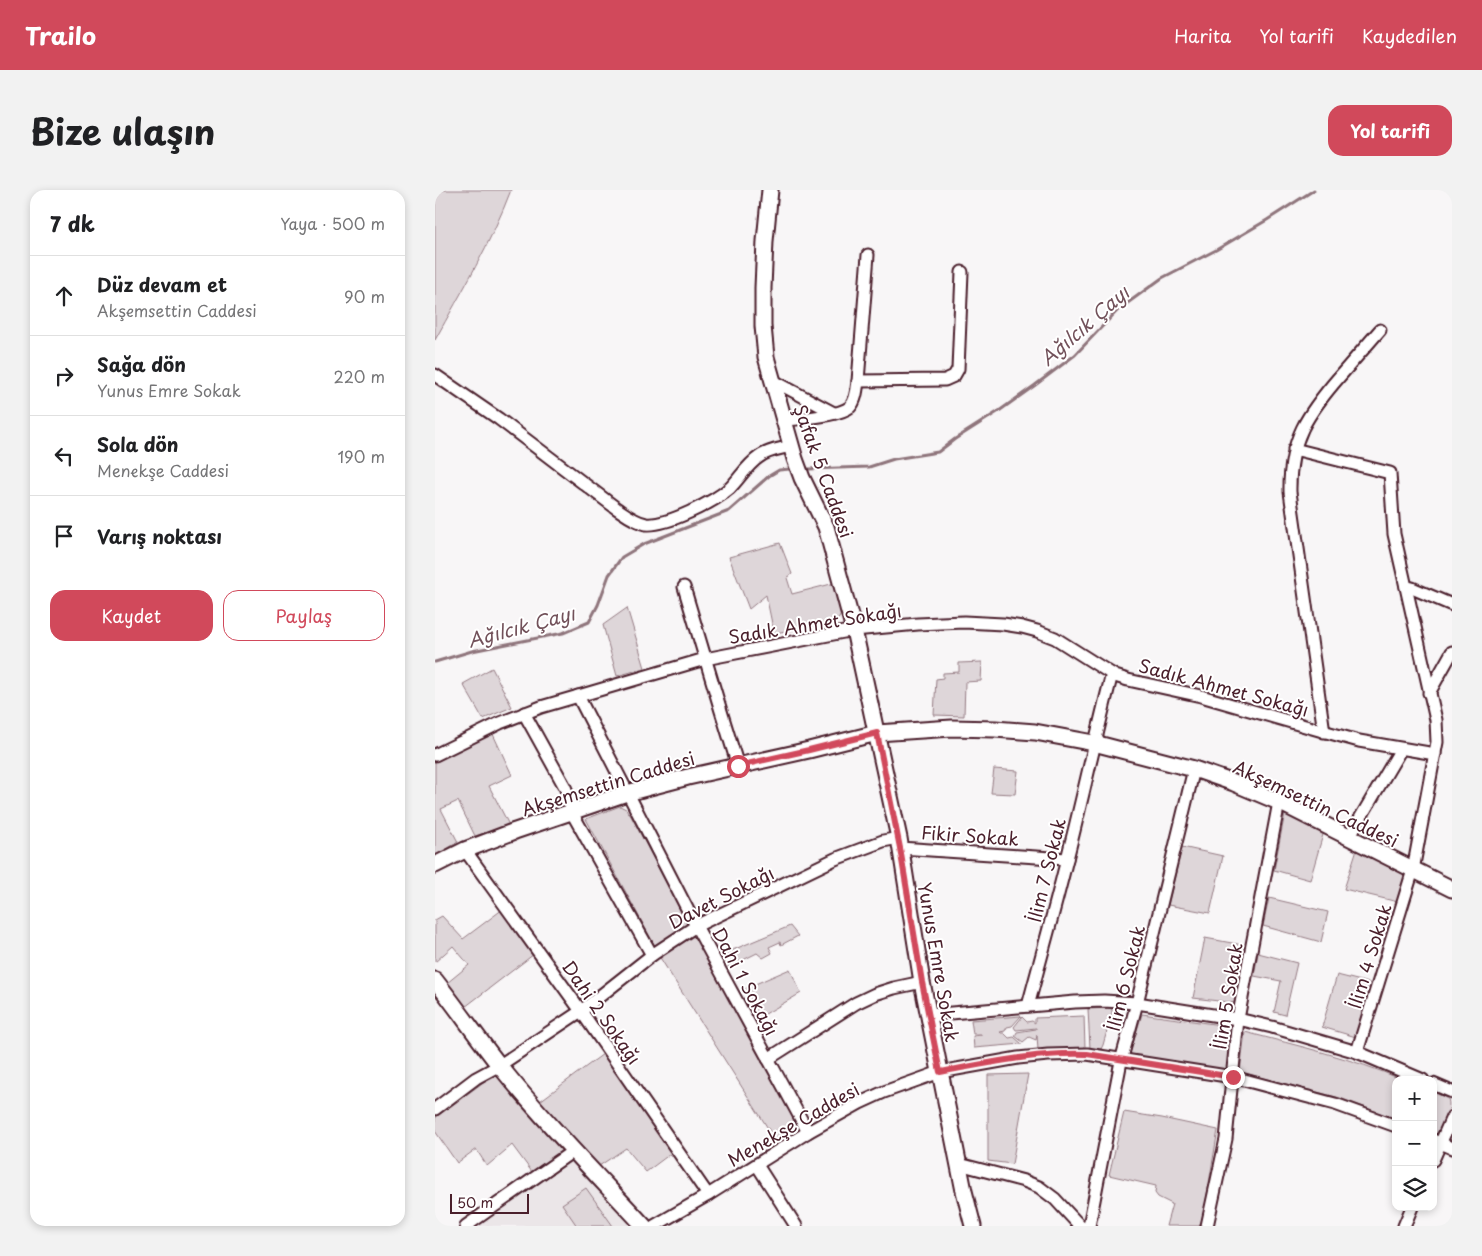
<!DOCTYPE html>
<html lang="tr">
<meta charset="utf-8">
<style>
body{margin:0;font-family:"Playpen Sans",sans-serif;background:#f2f2f2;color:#202124}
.controls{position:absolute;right:15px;bottom:15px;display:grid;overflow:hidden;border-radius:10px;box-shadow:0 2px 8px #0003}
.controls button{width:45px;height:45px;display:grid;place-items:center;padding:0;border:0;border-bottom:1px solid #e0e0e0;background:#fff;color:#202124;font:25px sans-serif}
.scale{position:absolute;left:15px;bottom:12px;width:79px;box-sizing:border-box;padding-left:5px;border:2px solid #4a1f2b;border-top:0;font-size:14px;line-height:18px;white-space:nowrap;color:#4a1f2b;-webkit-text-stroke:4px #fff;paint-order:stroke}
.stop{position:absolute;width:15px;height:15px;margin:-11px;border:4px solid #d1495b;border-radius:50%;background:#fff}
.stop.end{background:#d1495b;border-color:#fff;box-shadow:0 1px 5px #0008}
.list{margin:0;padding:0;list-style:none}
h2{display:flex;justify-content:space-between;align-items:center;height:65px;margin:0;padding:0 20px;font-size:21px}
h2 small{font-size:16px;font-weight:400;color:#757577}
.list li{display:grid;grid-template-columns:32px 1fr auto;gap:15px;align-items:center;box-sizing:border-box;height:80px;padding:0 20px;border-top:1px solid #e0e0e0}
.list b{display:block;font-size:19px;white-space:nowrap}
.list p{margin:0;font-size:16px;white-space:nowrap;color:#757577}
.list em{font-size:16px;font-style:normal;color:#757577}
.actions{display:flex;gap:10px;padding:15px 20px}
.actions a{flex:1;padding:11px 0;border:1px solid #d1495b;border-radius:15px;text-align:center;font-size:18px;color:#d1495b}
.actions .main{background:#d1495b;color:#fff}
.icon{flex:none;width:28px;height:28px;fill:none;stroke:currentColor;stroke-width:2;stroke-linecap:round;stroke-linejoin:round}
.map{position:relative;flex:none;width:1017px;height:1036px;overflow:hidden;border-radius:15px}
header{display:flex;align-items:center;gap:30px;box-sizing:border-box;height:70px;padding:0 25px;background:#d1495b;color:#fff}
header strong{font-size:24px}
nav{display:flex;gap:28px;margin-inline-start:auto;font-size:18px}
.intro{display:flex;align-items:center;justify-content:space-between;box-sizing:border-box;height:120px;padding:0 30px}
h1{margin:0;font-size:35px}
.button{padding:12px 22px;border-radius:15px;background:#d1495b;color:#fff;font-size:18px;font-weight:700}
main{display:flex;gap:30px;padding:0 30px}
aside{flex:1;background:#fff;border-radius:15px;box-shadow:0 2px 8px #0003}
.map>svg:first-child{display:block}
.built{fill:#ebe6e8}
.green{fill:#ded6d9;stroke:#947a82}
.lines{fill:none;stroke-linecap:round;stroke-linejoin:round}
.stream{stroke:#8f747b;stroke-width:3}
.street-casing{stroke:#4a1f2b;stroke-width:15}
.secondary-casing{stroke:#4a1f2b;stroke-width:19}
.street{stroke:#fff;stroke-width:11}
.secondary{stroke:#fff;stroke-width:15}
.route{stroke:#d1495b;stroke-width:6}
.labels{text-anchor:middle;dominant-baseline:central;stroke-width:4;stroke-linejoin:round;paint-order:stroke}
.street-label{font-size:18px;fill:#4a1f2b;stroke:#fff}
.water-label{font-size:19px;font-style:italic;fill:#72515a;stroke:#fff}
</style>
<header>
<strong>Trailo</strong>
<nav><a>Harita</a><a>Yol tarifi</a><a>Kaydedilen</a></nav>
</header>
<div class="intro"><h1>Bize ulaşın</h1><a class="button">Yol tarifi</a></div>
<main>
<aside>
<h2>7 dk<small>Yaya · 500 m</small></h2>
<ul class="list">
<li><svg class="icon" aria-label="ahead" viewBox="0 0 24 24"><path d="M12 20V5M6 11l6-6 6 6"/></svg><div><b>Düz devam et</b><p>Akşemsettin Caddesi</p></div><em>90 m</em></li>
<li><svg class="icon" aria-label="right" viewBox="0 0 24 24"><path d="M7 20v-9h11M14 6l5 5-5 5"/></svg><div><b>Sağa dön</b><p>Yunus Emre Sokak</p></div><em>220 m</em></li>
<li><svg class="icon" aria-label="left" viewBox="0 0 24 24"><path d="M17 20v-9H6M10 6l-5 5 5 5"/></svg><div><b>Sola dön</b><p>Menekşe Caddesi</p></div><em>190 m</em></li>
<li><svg class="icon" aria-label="arrive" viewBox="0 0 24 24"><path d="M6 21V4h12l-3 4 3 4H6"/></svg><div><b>Varış noktası</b></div></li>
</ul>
<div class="actions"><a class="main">Kaydet</a><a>Paylaş</a></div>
</aside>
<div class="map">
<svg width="1017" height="1036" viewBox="0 0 1017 1036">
<rect width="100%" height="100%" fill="#f8f6f7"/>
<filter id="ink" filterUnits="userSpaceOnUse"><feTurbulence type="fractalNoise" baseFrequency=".02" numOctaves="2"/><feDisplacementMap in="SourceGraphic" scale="10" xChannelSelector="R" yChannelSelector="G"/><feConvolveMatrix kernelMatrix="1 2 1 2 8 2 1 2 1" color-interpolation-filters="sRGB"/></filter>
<g filter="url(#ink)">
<!-- built -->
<path class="built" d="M136,969L194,1033L193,1036H41Z"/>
<!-- green -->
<g class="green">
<path d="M0,0H76C56,53 27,101 0,150Z"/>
<path d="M345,353L357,384L352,388L357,404L400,393L407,423L401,433L339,443L331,405L314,419L294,367Z"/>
<path d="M192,418L210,478L182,486L168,435Z"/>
<path d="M547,472L546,491L530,492L529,526L499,525L501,489L508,488V483L524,482V473Z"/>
<path d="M57,478L77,517L48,529L28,494Z"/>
<path d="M57,542L77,585L54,596L74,635L40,646L23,611L6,619L23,652L0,666V570Z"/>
<path d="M559,579L583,581L580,604L556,603Z"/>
<path d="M185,616L191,619L196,626L254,736L220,756L151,629Z"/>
<path d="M850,623L889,641L875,690L839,680Z"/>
<path d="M747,657L788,666L775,723L733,715Z"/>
<path d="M922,659L972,685L963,712L909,699Z"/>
<path d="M834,708L893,722L886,752L828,736Z"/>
<path d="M72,716L103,761L30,817L12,793L34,775L18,756L0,772V730L7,726L28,749Z"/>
<path d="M355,736L363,746L346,755L345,752L334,757L337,763L328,768L322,763L294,777L288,764Z"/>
<path d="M259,745L363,936L341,951L224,766Z"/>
<path d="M770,748L813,756L801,813L758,808Z"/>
<path d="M823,763L862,773L850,825L839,822L846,791L819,786Z"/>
<path d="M355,779L366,803L325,827L311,798Z"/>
<path d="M902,785L938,794L921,847L887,837Z"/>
<path d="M675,818L677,820V823L668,855L666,859L655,858L653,819Z"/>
<path d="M707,824L800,837L794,880L694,866Z"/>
<path d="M586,826L577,836L572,837L570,841L565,842L566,843H569L574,848L579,847L587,854L539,858L538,846L546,845V844H538L536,830Z"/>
<path d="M649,826L650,858L603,860L602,845L601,850L594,847L588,852L580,846L582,842L601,839V838L581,840L579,837L587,827L592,832L597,831L600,833V828Z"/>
<path d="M810,842C864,856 917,868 968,890H961V929L905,908L805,882Z"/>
<path d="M168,864L239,961L211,982L191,958L164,976L105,911Z"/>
<path d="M62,882L128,962L97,982L77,955L52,976L41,959L22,973L0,941V928Z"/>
<path d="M593,884L577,974L553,971V885Z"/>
<path d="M998,902L1013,909C1017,918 1008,937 1001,944L998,943Z"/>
<path d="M689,922L727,928L783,940L770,1016L765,1036H731L737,1014L723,1007L720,1003L721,996L674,985Z"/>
<path d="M151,998L178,1036H142L127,1014Z"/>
</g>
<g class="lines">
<!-- stream -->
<g class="stream">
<path d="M373,279L434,277L459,269L503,262L520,249L564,221L599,196L640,165L683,120L727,88L781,60L832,30L879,0"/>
<path d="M0,472L37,461L128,443L154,432L163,415L174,385L187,367L209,354L294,321L334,286L344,280L355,279"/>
</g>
<!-- street casing -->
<g class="street-casing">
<g id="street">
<path d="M0,185L64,229L181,318C190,324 200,332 211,334C232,336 279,312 295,298C305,288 312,275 324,267C333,260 345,259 356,256"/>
<path d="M337,190L399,223"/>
<path d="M423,191L510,190L519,186L523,179L527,82"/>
<path d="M350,230C364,229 404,226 415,217C421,211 422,199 423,191L433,65"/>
<path d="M859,259L955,283L959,344L1001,530L1002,552L978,680L922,862"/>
<path d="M249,397L286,521L303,576"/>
<path d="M971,397L977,398L1017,415"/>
<path d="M994,503L1017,462"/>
<path d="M143,506L261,736L373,942"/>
<path d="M89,523L130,597L136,612V621L217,765"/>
<path d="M889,542L855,302C854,250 872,224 905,186C918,171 932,155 945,140"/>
<path d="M0,565L65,533L106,517L270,469L419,440L483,434L529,432L568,434L587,437L602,441L620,448L680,486L693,490L766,506L884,540L924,551L1000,564"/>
<path d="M914,647L966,559"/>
<path d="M465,658L632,669"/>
<path d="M30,660L146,821L273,1005"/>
<path d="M593,816C606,767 620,718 632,669C648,607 661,545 677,484"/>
<path d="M494,825L640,812L669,811L702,813L803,829L837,837L922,862L988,890"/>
<path d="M333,869L421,813L440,804L459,798L487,792"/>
<path d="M998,894L1017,902"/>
<path d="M0,919L41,888L65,875L146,821L217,765L261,736L400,669L448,651L464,648"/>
<path d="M998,950L1017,958"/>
<path d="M998,970L1017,927"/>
<path d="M524,974L589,991L604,997L620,1009L645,1036"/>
<path d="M322,975L361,1036"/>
<path d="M31,1036L138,961"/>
<path d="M219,1036L273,1005L373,942L425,913L449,902L505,882L583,868L613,865L652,864L798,887L900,914L961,936"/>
<path d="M654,1036L686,871L702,813L759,579"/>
<path d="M772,1036L791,949L803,829L844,612"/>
<path d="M969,1036L977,1017"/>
</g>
</g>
<!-- secondary casing -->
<g class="secondary-casing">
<g id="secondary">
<path d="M335,0L330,51L328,98V136L331,167L360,269L367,288L391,337L419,440L464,648L487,792L529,1001L538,1036"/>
<path d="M0,675L30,660L80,641L192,603L253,587L374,560L442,543L517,538L560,539L600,542L659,553L759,579L799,593L844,612L1017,699"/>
<path d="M0,790C22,818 42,847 64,875C109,931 160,983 209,1036"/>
</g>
</g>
<!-- street -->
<use href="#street" class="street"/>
<!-- secondary -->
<use href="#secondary" class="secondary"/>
</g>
</g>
<g class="lines" filter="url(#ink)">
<!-- route -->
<path class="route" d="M303,576L374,560L442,543L465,658L487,792L505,882C554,873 602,862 652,864L798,887"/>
</g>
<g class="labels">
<!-- street labels -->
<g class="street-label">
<text transform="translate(389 281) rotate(70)">Şafak 5 Caddesi</text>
<text transform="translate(380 433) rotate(-9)">Sadık Ahmet Sokağı</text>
<text transform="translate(789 497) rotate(15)">Sadık Ahmet Sokağı</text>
<text transform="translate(173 593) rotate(-17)">Akşemsettin Caddesi</text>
<text transform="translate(881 613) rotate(25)">Akşemsettin Caddesi</text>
<text transform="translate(535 645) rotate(4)">Fikir Sokak</text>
<text transform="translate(611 680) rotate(-76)">İlim 7 Sokak</text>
<text transform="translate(286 707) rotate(-27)">Davet Sokağı</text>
<text transform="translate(934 766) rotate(-73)">İlim 4 Sokak</text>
<text transform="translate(504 772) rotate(80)">Yunus Emre Sokak</text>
<text transform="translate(690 788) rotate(-76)">İlim 6 Sokak</text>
<text transform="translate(311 791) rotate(62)">Dahi 1 Sokağı</text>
<text transform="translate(792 806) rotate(-81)">İlim 5 Sokak</text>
<text transform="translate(167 822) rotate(55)">Dahi 2 Sokağı</text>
<text transform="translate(358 934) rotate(-30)">Menekşe Caddesi</text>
</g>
<!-- water labels -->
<g class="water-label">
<text transform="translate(649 135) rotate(-41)">Ağılcık Çayı</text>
<text transform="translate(86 436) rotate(-15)">Ağılcık Çayı</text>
</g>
</g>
</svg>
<div class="controls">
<button>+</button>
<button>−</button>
<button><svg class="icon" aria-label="layers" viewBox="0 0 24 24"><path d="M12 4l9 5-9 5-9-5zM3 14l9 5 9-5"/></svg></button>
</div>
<div class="scale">50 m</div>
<div class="stop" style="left:303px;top:576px"></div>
<div class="stop end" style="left:798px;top:887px"></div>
</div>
</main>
